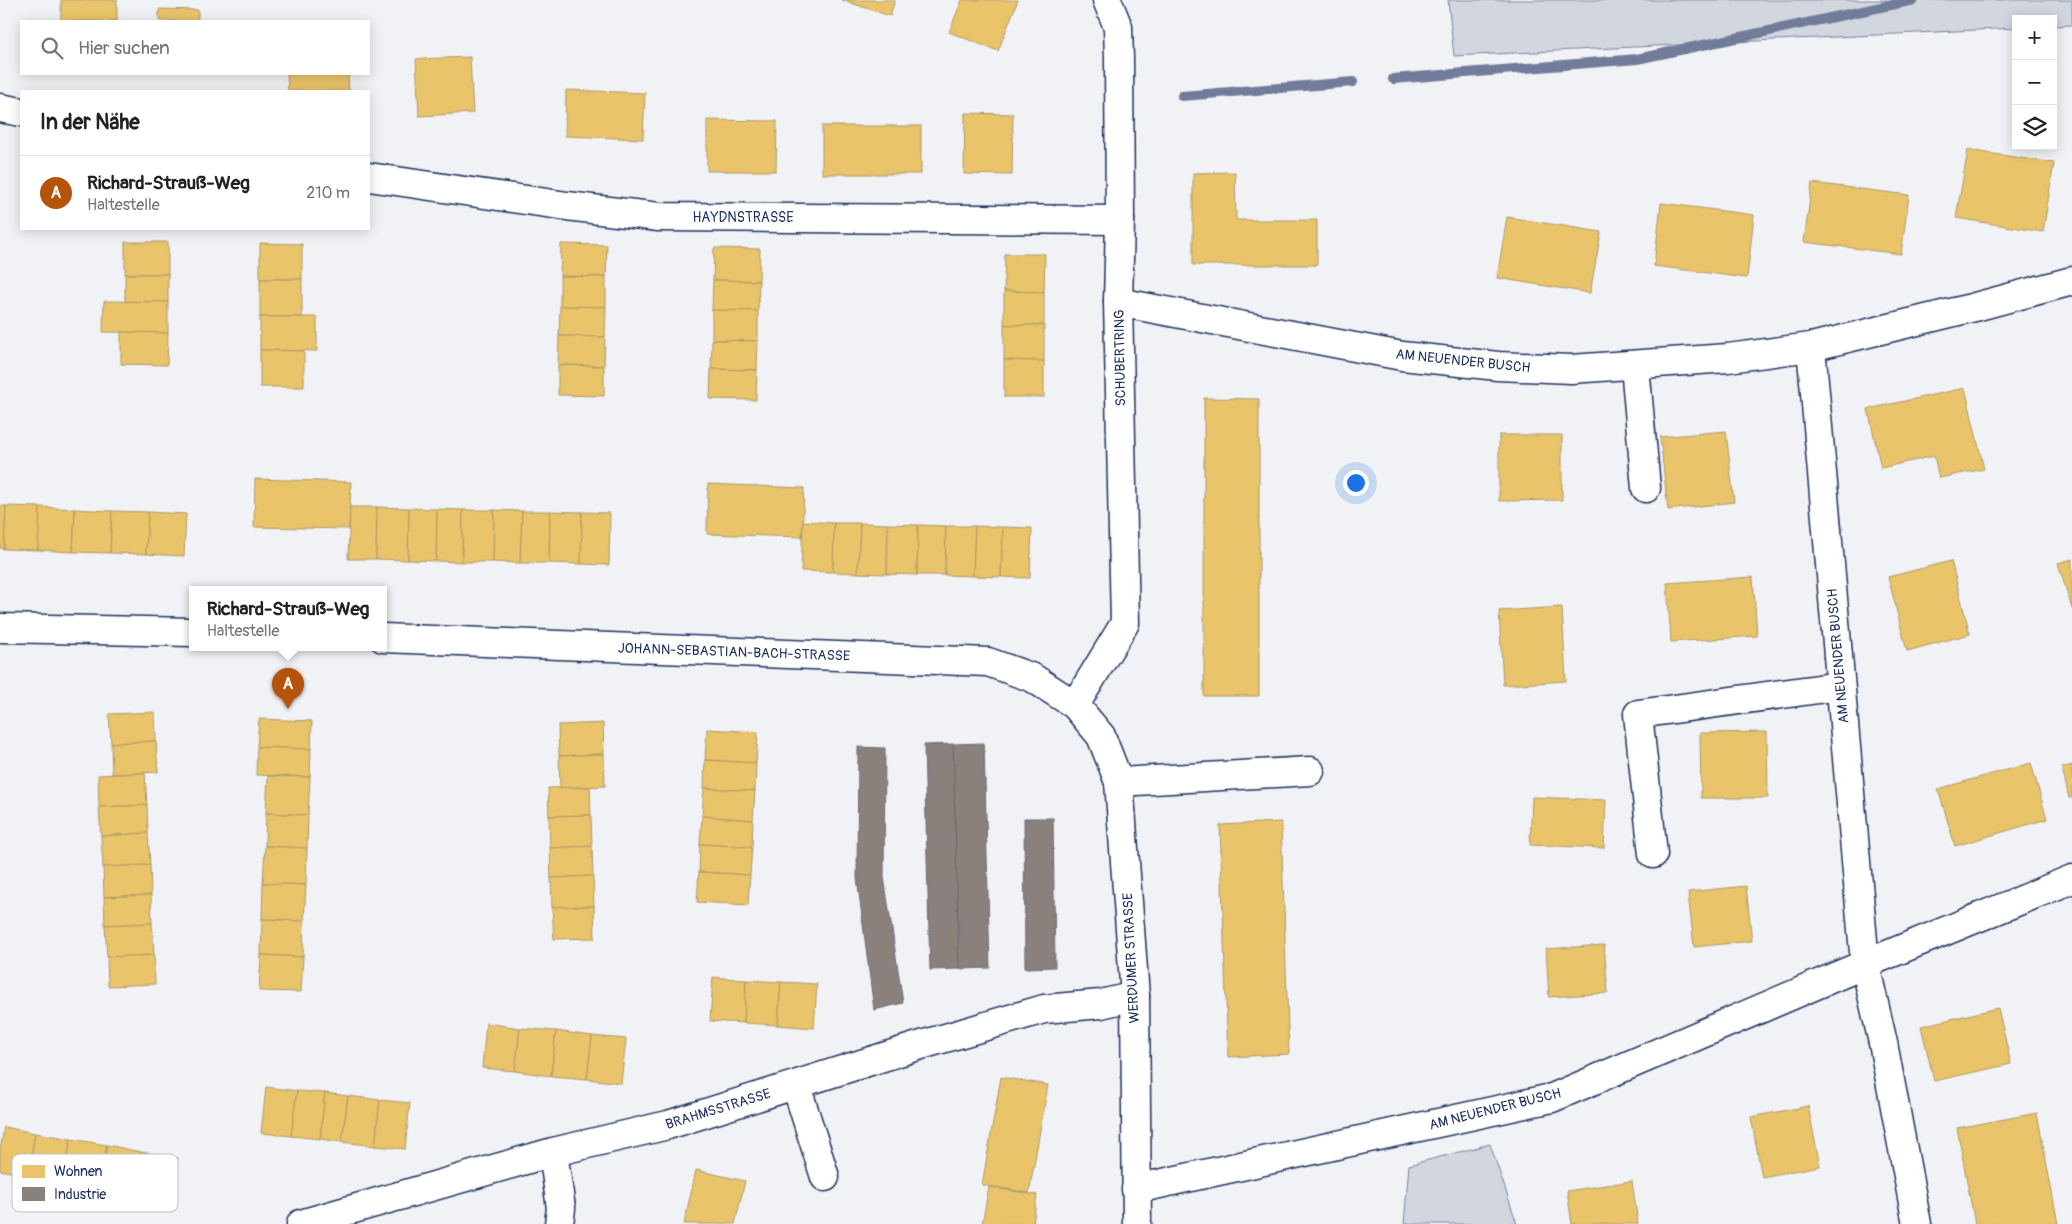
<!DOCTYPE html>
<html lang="de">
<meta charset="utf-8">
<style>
body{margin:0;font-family:Pangolin,sans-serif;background:#f2f2f2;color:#222}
.controls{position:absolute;right:15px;top:15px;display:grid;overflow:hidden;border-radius:0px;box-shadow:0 2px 12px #0003}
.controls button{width:45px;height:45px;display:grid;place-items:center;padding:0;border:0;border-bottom:1px solid #e0e0e0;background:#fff;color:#222;font:25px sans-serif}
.you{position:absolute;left:1355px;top:482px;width:18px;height:18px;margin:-12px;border:4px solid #fff;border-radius:50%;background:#1a73e8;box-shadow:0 0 0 8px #1a73e833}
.badge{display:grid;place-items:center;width:32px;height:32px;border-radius:50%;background:#b45309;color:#fff;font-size:16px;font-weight:700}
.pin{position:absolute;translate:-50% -41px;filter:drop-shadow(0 1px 2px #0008)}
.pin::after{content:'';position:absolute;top:26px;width:18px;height:15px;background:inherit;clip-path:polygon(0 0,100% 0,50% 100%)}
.popup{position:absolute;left:189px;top:586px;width:198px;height:65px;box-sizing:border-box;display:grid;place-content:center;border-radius:0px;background:#fff;filter:drop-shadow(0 1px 4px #0005);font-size:16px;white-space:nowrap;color:#767676}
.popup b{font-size:19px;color:#222}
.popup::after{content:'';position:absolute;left:50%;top:100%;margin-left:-10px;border:10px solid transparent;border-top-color:#fff}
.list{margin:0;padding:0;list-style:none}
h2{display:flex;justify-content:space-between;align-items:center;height:65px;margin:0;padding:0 20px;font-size:21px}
h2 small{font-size:16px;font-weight:400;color:#767676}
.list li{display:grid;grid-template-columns:32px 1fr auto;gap:15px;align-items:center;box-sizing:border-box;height:75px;padding:0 20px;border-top:1px solid #e0e0e0}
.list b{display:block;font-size:19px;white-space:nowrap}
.list p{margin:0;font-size:16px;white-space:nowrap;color:#767676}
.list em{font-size:16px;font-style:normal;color:#767676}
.icon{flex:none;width:28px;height:28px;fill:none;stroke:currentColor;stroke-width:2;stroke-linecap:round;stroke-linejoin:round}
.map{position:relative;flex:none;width:2072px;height:1224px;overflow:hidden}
.search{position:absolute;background:#fff;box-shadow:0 2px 12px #0003;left:20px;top:20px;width:350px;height:55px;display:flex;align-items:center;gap:12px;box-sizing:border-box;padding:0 18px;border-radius:0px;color:#767676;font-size:19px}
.panel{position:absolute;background:#fff;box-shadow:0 2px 12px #0003;left:20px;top:90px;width:350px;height:140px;border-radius:0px}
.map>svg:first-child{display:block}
.green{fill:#d2d6df;stroke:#76829e}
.homes{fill:#e9c46a;stroke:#ab9766}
.industry{fill:#8a817c;stroke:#696873}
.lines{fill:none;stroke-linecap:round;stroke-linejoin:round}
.stream{stroke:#707c9a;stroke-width:10}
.minor-casing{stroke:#1b2f5e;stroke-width:31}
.minor{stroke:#fff;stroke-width:28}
.labels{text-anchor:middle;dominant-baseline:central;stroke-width:5;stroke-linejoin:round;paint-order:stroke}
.street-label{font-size:14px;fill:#1b2f5e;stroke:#fff}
.key{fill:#fff;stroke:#bbc1cf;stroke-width:1}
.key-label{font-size:14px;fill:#1b2f5e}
</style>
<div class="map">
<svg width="2072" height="1224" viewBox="0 0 2072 1224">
<rect width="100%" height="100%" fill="#f1f2f5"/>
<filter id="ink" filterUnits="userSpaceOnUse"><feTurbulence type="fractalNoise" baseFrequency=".02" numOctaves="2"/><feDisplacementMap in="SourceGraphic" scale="10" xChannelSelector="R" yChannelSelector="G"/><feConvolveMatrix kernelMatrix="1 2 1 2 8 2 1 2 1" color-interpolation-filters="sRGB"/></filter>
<g filter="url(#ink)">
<!-- green -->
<g class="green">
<path d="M1448,0H2072V25L2053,26V19H2016V28L1454,56Z"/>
<path d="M1490,1144L1517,1224H1404L1409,1165Z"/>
</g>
<!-- homes -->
<g class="homes">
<rect x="61" y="0" width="56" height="21"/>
<path d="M842,0H895L890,16Z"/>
<path d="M962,0H1018L998,51L949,32Z"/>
<path d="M159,9L198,10V21H159Z"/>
<path d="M470,57L473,113L419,116L416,59Z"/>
<path d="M287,74H348L349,91H288Z"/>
<path d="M566,90L645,93L643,139L565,136Z"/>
<path d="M965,113L1013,114L1012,175L964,174Z"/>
<path d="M707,120L777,121L776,171H707Z"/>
<rect x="822" y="126" width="99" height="48"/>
<path d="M1968,150L2054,163L2043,232L1956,218Z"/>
<path d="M1235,172L1236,220H1317V265H1193V173Z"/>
<path d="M1812,183L1909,195L1901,254L1804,242Z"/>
<path d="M1661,203L1754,215L1747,278L1654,266Z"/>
<path d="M1507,217L1601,232L1590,293L1497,278Z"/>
<rect x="125" y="242" width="43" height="32"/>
<path d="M260,243L302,244V279H260Z"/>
<path d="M561,244L607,245L606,277L560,276Z"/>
<path d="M714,248L760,249L759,281L713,280Z"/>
<path d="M1005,254H1045L1044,292L1004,291Z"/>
<rect x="125" y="274" width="43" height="28"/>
<path d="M560,276L606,277V307L560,306Z"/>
<rect x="260" y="279" width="42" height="38"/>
<path d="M713,280L759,281L758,311L712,310Z"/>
<path d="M1004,291L1044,292V325H1004Z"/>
<path d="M104,301L168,302V333L103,332Z"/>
<path d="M560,306L606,307L605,337L559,336Z"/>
<path d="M712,310L758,311V341L712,340Z"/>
<path d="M260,317H317V351L260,350Z"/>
<path d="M1004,325H1044V361L1004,360Z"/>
<path d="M121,332L168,333L167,365L121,364Z"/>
<path d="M559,336L605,337L604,366L558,365Z"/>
<path d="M712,340L758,341L757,370L711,369Z"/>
<path d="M260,350L304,351V387H260Z"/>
<path d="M1004,360L1044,361V397H1004Z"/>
<path d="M558,365L604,366V396L558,395Z"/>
<path d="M711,369L757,370L756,400L710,399Z"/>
<path d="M1965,388L1984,469L1939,478L1934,456L1881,468L1868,409Z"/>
<path d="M1204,398L1259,399V696H1204Z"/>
<path d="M1726,431L1734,502L1668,510L1660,437Z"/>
<path d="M1499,435H1562V500L1499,501Z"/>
<path d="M255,479L351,482L349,529L254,527Z"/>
<path d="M708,484L804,488L802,537L707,534Z"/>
<path d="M0,506H6L4,549L0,548Z"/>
<path d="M6,506L40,507L38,550L4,549Z"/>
<path d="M40,507L75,509L73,552L38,550Z"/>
<path d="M350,507H377L376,559H348Z"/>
<path d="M377,507L409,508L408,560L376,559Z"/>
<path d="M409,508L437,509L436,561L408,560Z"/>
<path d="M75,509L112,511L110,553L73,552Z"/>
<path d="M437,509L463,510L462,562L436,561Z"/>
<path d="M463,510H494L493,562H462Z"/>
<path d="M494,510L522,511L520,563L493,562Z"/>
<path d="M112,511L148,512L146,554L110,553Z"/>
<path d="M522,511H550L549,563H520Z"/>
<path d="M550,511L582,512L581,564L549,563Z"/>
<path d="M148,512L186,514L184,556L146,554Z"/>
<path d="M582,512L610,513L609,565L581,564Z"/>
<path d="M803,521L834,523L833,572L801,571Z"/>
<path d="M834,523H860L858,573L833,572Z"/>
<path d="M860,523L888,524L887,574L858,573Z"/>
<path d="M888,524L918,525L917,575L887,574Z"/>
<path d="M918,525L946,526L945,575H917Z"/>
<path d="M946,526H975L973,576L945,575Z"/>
<path d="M975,526L1003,527L1001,577L973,576Z"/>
<path d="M1003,527L1032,528L1030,578L1001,577Z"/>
<path d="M2072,559V609L2058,563Z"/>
<path d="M1951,561L1970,634L1907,651L1888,577Z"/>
<path d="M1753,577L1757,636L1671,642L1667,583Z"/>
<path d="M1562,607L1566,681L1503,685L1499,611Z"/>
<path d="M155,712L156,741L111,743L109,714Z"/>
<path d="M259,719L312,721L311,749L257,747Z"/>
<path d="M603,723L604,754L559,756L558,725Z"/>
<path d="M707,729L758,732L756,763L705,760Z"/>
<path d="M1767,732L1768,798H1701L1700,733Z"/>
<path d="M156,741L158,772L112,774L111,743Z"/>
<path d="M257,747L311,749L310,777L256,775Z"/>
<path d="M604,754L605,786L560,788L559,756Z"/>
<path d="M705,760L756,763L755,791L704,788Z"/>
<path d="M2031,763L2047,819L1955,846L1938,789Z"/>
<path d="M2072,765V797L2069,798L2062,768Z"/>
<path d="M145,773L147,805L99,807L98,775Z"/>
<path d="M268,776L310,777L308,815L266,813Z"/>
<path d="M590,787L591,815L549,816L548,788Z"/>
<path d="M704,788L755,791L753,820L702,816Z"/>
<path d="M1532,797L1606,800L1604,848L1530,845Z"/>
<path d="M147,805L148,833L101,836L99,807Z"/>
<path d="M266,813L308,815L307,848L265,846Z"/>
<path d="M591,815L592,846L550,848L549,816Z"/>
<path d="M702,816L753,820L752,847L700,844Z"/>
<path d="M1281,822L1289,1054L1228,1057L1220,825Z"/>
<path d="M148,833L150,865L103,867L101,836Z"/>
<path d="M700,844L752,847L750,875L699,872Z"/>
<path d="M265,846L307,848L306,885L263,883Z"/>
<path d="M592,846L593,876L551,878L550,848Z"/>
<path d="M150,865L151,895L104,897L103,867Z"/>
<path d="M699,872L750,875L748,905L697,902Z"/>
<path d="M593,876L594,906L552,907L551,878Z"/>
<path d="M263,883L306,885L304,921L262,919Z"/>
<path d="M1746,886L1752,941L1694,947L1688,892Z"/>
<path d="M151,895L152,923L105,925L104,897Z"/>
<path d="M594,906L595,938L554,939L552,907Z"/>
<path d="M262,919L304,921L303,957L261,955Z"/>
<path d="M152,923L154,955L107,957L105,925Z"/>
<path d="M1604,945L1608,993L1549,997L1546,949Z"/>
<path d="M154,955L155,984L108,986L107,957Z"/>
<path d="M261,955L303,957L301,992L259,991Z"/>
<path d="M713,977L746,980L744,1023L710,1021Z"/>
<path d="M746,980L781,982L778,1025L744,1023Z"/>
<path d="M781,982L817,984L814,1028L778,1025Z"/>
<path d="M1998,1008L2011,1064L1934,1081L1921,1026Z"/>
<path d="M486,1023L520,1028L515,1071L482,1068Z"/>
<path d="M520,1028L556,1031L551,1076L515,1071Z"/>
<path d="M556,1031L592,1036L587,1079L551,1076Z"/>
<path d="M592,1036L626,1039L621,1083L587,1079Z"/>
<path d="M1001,1077L1048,1085L1029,1193L982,1185Z"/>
<path d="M266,1087L297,1091L291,1136L261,1133Z"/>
<path d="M297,1091L325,1093L320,1139L291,1136Z"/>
<path d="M325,1093L348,1096L342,1142L320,1139Z"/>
<path d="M348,1096L380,1100L375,1146L342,1142Z"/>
<path d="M380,1100L410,1103L405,1149L375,1146Z"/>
<path d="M1808,1106L1820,1166L1762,1177L1751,1117Z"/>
<path d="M2037,1113L2058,1224H1975L1957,1128Z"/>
<path d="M4,1127L35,1133L28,1176L0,1170V1150Z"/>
<path d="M35,1133L71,1139L63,1182L28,1176Z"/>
<path d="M71,1139L107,1145L99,1188L63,1182Z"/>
<path d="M107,1145L141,1152L133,1194L99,1188Z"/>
<path d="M141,1152L178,1158L171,1200L133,1194Z"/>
<path d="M696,1170L745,1181L735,1224H684Z"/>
<path d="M1632,1181L1638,1224H1572L1567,1191Z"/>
<path d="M989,1187L1037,1195L1033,1224H982Z"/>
</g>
<!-- industry -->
<g class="industry">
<path d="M984,743L990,968L959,969L953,744Z"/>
<path d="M953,744L959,969L930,970L924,745Z"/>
<path d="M858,747L885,748L884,877L903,1003L874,1010L857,878Z"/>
<path d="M1024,818H1053L1055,967L1025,968Z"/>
</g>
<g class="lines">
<!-- stream -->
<g class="stream">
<path d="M1393,79L1637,59L1914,0"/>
<path d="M1182,96L1353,82"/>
</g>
<!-- minor casing -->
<g class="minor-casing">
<g id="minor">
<path d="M0,108L21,112"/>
<path d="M369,177L567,206L659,217L1120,220"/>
<path d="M1118,302L1402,356L1498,366L1571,369L1728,358L1811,347L1975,307L2072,281"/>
<path d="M1811,347L1865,964L1883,1043L1917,1224"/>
<path d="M1635,366L1646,488"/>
<path d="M0,628L193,632"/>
<path d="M383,638L988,662L1033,678L1075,705L1101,736L1119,782L1135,996L1137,1224"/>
<path d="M1075,705L1125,623L1118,302L1120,220L1119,59L1118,27L1107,0"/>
<path d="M1119,782L1310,771"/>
<path d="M1653,854L1638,714L1840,686"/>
<path d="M796,1085L825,1177"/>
<path d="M553,1152L561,1208L559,1224"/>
<path d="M1136,1189L1552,1098L1865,964L2072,879"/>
<path d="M301,1224L553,1152L668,1125L918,1046L1044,1009L1101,1004L1135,996"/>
</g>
</g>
<!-- minor -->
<use href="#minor" class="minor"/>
</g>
</g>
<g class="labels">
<!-- street labels -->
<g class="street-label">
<text x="743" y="217">HAYDNSTRASSE</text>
<text transform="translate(1120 358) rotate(-91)">SCHUBERTRING</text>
<text transform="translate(1463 361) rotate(6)">AM NEUENDER BUSCH</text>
<text transform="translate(734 652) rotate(2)">JOHANN-SEBASTIAN-BACH-STRASSE</text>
<text transform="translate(1838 656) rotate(-95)">AM NEUENDER BUSCH</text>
<text transform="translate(1131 958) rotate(-93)">WERDUMER STRASSE</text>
<text transform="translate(718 1109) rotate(-17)">BRAHMSSTRASSE</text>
<text transform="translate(1495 1109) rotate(-14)">AM NEUENDER BUSCH</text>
</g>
</g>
<!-- legend -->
<rect x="12" y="1154" width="166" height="58" rx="8" class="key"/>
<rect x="22" y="1165" width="23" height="13" fill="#e9c46a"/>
<rect x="22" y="1187" width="23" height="14" fill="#8a817c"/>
<g class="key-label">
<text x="54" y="1176">Wohnen</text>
<text x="54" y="1199">Industrie</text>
</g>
</svg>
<div class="controls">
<button>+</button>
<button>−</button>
<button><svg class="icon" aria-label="layers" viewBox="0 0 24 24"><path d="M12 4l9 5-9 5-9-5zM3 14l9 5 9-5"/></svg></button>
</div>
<div class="you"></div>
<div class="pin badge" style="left:288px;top:709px">A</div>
<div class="popup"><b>Richard-Strauß-Weg</b>Haltestelle</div>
<div class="search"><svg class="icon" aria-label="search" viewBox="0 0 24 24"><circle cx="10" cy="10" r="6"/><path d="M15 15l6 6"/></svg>Hier suchen</div>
<section class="panel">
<h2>In der Nähe<small></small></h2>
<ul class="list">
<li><span class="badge">A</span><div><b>Richard-Strauß-Weg</b><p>Haltestelle</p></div><em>210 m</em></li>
</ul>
</section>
</div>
